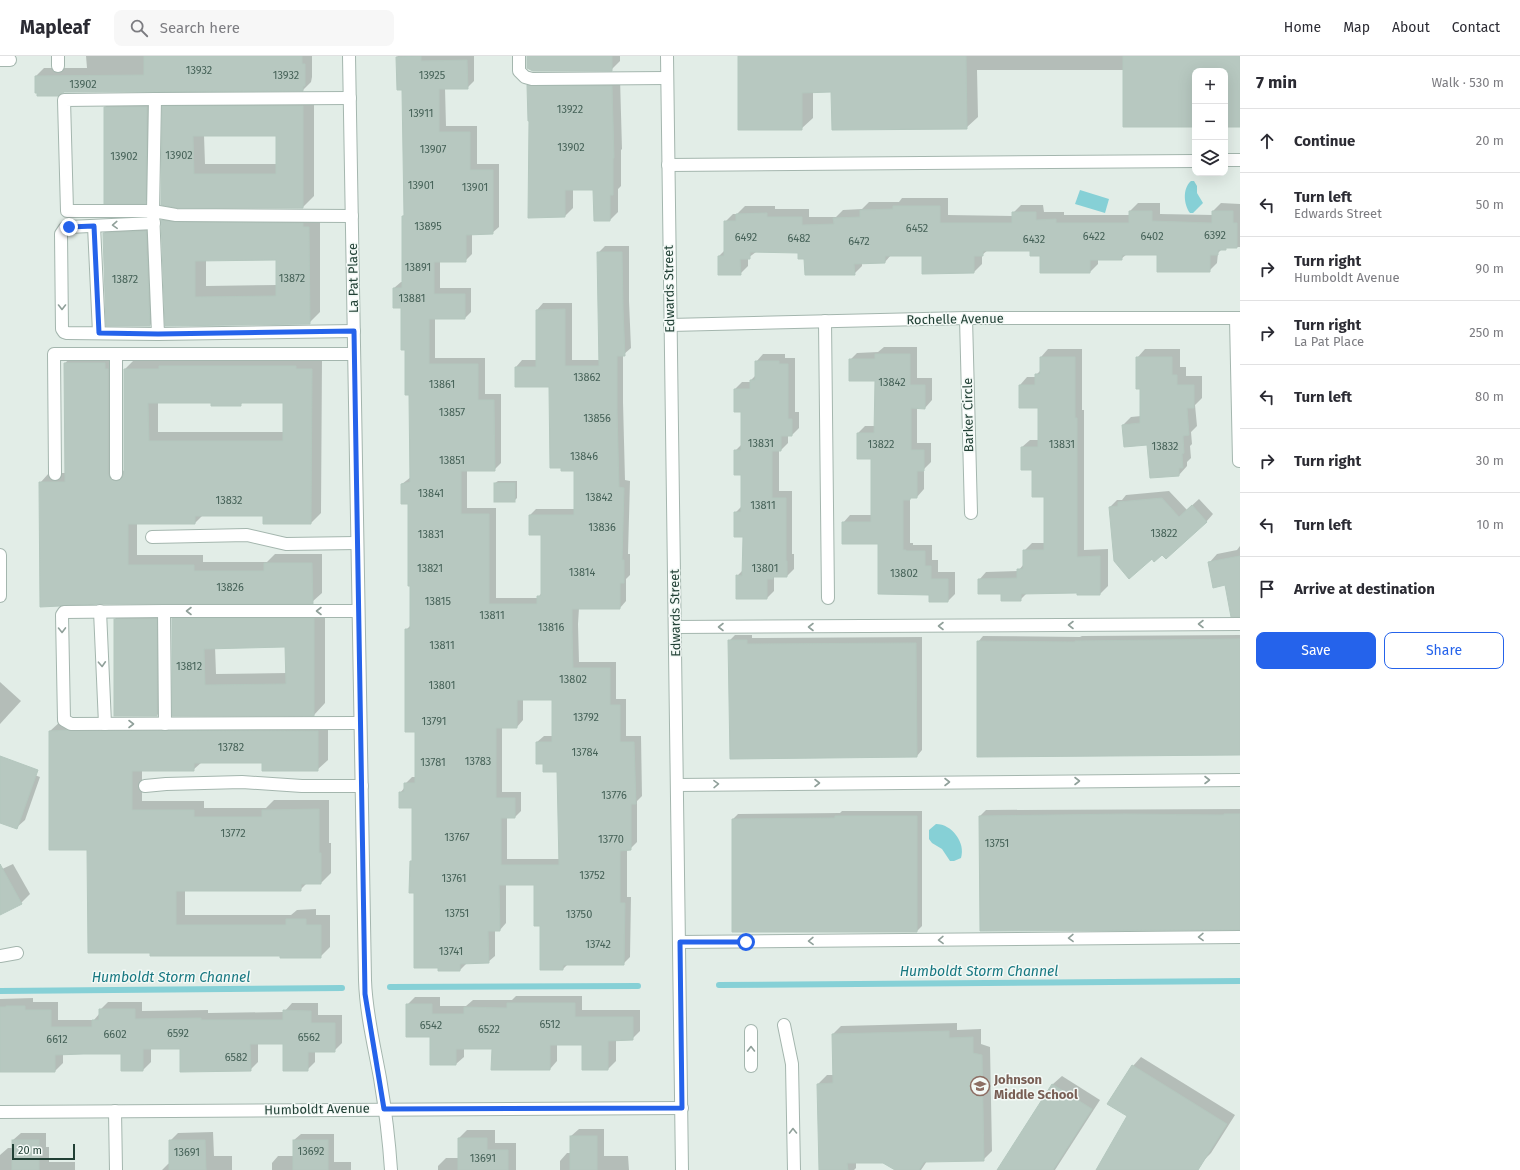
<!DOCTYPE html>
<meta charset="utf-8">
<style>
body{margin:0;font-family:"Fira Sans",sans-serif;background:#f7f7f7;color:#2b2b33}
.controls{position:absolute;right:12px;top:12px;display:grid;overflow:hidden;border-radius:8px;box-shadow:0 4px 16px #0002}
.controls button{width:36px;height:36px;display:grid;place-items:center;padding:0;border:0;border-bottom:1px solid #e1e1e2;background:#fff;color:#2b2b33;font:20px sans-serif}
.scale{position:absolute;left:12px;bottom:10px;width:63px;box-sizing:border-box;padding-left:4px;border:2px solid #214035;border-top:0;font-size:11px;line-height:14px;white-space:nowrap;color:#214035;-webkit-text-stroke:3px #f3f9f6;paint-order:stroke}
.stop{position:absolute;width:12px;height:12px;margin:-9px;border:3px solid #2563eb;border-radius:50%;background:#fff}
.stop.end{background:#2563eb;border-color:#fff;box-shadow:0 1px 4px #0008}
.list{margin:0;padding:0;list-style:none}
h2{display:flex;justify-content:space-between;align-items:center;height:52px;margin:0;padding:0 16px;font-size:17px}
h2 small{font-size:13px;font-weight:400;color:#7c7c81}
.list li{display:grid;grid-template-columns:26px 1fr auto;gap:12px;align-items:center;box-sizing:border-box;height:64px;padding:0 16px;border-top:1px solid #e1e1e2}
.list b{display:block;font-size:15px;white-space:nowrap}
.list p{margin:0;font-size:13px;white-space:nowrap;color:#7c7c81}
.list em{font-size:13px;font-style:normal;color:#7c7c81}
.actions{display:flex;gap:8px;padding:12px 16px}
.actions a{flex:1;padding:9px 0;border:1px solid #2563eb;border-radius:8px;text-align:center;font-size:14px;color:#2563eb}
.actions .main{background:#2563eb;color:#fff}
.icon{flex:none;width:22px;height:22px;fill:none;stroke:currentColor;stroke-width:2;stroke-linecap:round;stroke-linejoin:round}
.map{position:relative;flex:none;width:1240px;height:1114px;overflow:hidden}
header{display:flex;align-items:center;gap:24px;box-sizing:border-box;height:56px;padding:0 20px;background:#fff;border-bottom:1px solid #e1e1e2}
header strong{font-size:19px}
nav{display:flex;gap:22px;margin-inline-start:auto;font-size:14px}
.search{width:280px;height:36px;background:#f7f7f7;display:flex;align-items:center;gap:10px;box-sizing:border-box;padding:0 14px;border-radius:8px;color:#7c7c81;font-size:15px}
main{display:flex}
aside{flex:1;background:#fff}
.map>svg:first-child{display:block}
.water{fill:#86d0d6}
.shadow{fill:#0003;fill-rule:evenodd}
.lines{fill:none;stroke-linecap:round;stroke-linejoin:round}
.stream{stroke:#86d0d6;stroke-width:6}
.building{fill:#b7c8c0;stroke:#b4c7be;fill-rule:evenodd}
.service-casing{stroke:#a4b6ae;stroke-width:14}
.minor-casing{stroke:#a4b6ae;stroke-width:14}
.tertiary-casing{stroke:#a4b6ae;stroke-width:14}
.service{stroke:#fff;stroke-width:12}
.minor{stroke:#fff;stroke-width:12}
.tertiary{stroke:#fff;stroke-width:12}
.oneway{stroke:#90a09a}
.route{stroke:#2563eb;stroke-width:5}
.labels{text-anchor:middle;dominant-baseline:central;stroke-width:3;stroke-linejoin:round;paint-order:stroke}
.number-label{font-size:11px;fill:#466258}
.street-label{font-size:13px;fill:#214035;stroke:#f3f9f6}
.education-label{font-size:13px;font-weight:bold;fill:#785e54;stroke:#f3f9f6;text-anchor:start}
.water-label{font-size:14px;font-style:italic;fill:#167780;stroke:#f3f9f6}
</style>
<header>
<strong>Mapleaf</strong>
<div class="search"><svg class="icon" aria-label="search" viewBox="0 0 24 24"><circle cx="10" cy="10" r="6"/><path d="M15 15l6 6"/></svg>Search here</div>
<nav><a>Home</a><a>Map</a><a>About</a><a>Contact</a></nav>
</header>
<main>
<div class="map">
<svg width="1240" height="1114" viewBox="0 0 1240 1114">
<rect width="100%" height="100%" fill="#e2ede7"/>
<!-- water -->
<g class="water">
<path d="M1191,125H1194L1197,130V137L1203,147L1193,157H1190C1184,149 1182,133 1191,125Z"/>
<path d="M1080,134L1109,143L1105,157L1075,148Z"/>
<path d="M936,768C952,768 966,787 961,802L954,805H950L942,793L932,787L929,783V774Z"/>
</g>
<!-- shadow -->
<g class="shadow">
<path d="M86,0H312V21L311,26L303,34L36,20L44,12H87Z"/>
<path d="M398,0H474V25L467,32H445L446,70H477V108H499V171L492,177L472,178V198L465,205H440V232H471V256L465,262H435V302H485V338H501V407L494,414H467V452H496V542H538L542,536V478L530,459L536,453H575V414L550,330L516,311L522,304H537V254L543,247H572V304H600L598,197L605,190H629V245L631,292L623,299V346L625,424L630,425L628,498H630V519L626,523V545L620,552H579L578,568L579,606H616V643H626V680H641L642,740L637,745V786L630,793H627V841H631L630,901L623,908H568L563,913L541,869L535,828H506V867L500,874H495V900L488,906L467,907L460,914L415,836L411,806L413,803V751L400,737L405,731V728L412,721H416V675L406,574L411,569L409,447L402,428L411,421L410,338L402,251L394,232L401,226H403V160L405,158L403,33L397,1ZM523,643H553V680H544L537,686L544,707L558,715L560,803H507V761H515L521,755V736H502V671H517L523,664Z"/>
<path d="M528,0H620V5L611,14Z"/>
<path d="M739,0H1240V90V70H1225V15H1195V70L1124,14H977L978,61L966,72L832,35L813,36V62L801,73Z"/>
<path d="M537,21L620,22L622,93L621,94V130L618,133V156L610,164L594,133H573V152L565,160L530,64L528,30Z"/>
<path d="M314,39V140L303,151L162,148L163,51L175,40ZM204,79H276L277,108H205Z"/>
<path d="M113,43H155L154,138L145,146L105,51Z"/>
<path d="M902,142H948V159L1013,160V157L1021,149H1043L1044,156H1064V159H1130V155L1138,147H1160V158L1213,159V155L1221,147L1240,148V191H1227L1225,193H1222L1218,197L1217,207L1209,215L1158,198H1127L1121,203H1098V208L1090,216L1031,194H988L982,199V208L974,216L923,199H891L885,206H862V210L854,218L805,202L799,196H756L748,202V210L740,218L719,200L725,194V166L733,158H737L745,150H775V153H809V161H836L843,154L862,153L869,146H899Z"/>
<path d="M173,153L320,161V256L309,267L166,269L162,164ZM276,203L277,229L206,230V204Z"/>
<path d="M154,167L158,261L150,269L104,177L113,169Z"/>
<path d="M884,291H917V322H932V344L925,352L917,351V387H931V406L924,413V433L917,441H912L910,443V487H913V489H932V504H938V516H955V538L948,545L930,538L879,487L843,467L850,459H872V402L858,377L865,370H875L876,324L850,304L857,297L878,296Z"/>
<path d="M1048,293H1082V354H1084V494L1108,493V530L1100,538L1078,536L1027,537L1020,544L1002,537L979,524L986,516L1018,515L1024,508V495L1032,487H1045V440L1022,391L1030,384H1039V351H1020V329L1027,321H1036V319L1041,314V301Z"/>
<path d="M1145,293H1180V311H1186V320H1202V342L1195,349L1197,370L1191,376L1192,388L1190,390L1191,402L1187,406V410L1179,419L1148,388L1123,369L1131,361L1141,360V332L1137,302Z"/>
<path d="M75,298H115L119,412L124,415V314L134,304H322L321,457L311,467L264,459H203L195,467H137V499H203V506H267L275,498H322V537L312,546L100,547L40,427L49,417H66L65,307ZM158,346H212L240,349L243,346H284V376H158Z"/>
<path d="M763,298H785V302H795V356H799V372L792,379H788V387L781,394H779V435H792V498H794V513L787,520H774V535L767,542L737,520L743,514L744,480L735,457L742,450V418L735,395L742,388V355L735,333L742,326H751V324L756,319V306Z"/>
<path d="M498,425H517V442L514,445L495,427Z"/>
<path d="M1169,435L1187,454L1199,443L1213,458L1206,466L1110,451L1117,444H1122L1126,439Z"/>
<path d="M1240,490V533L1226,528L1209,507L1217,498L1237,494Z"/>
<path d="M184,552H325V647L314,659H173V563ZM286,590L287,617L216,618L215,591Z"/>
<path d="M165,554L166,651L157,659H115V563L123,555Z"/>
<path d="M735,579H752V582L922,581V694L917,700L729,585Z"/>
<path d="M1240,579V698L978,586L983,580L1080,581L1082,580Z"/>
<path d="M0,626L21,645L0,668Z"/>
<path d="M61,665H328V704L317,714L263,706H202L193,714H142V745H204V752H266L274,744H329V787H331V817L321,827H307L300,834H185V859H291L297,854L316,853V859H330V891L320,901L151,896L88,793L50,675Z"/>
<path d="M0,706L40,721L25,764L16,772L0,766Z"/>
<path d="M1240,753V873L980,760L986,754Z"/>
<path d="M842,755H922V870L917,875L733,763L738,758L840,757Z"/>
<path d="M13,808L30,838L21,847L0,858V814Z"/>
<path d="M516,940H582V954H640V975L632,983L616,984V1005L608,1013H583V988H557V1005L550,1013L493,992H464V1001L456,1008L431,980L407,949L415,941H440V950H466L473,944H512Z"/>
<path d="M33,942V946H58V964H94L100,957V954L108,946H142V955L208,954V957L284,956L292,947H318V959H342V987L334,995H315V1006L307,1014L284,987H258V1006L250,1014L181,992H151V1006L143,1014L122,997L63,998V1007L55,1015H0V943Z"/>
<path d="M957,967V974L981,973V988L990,991L992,1095L983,1104L927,1105L921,1114H899L904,1105L856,1106V1112L854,1114H820L818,1028L827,1019H834L833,978L841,970Z"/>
<path d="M1141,1001L1235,1059L1211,1097L1202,1106L1171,1114H1097L1128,1060L1133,1010Z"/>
<path d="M1062,1020L1100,1044L1055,1114H998L1053,1028Z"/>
<path d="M579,1073H604V1100H628L629,1114H560V1105L567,1097H571V1080Z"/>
<path d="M467,1074H495V1087H516V1114H438V1110L446,1102H459V1082Z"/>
<path d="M213,1076L214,1100H232V1114H162L168,1108L170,1107V1085L178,1077Z"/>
<path d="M21,1077H46V1091H49V1106H75V1114H0V1099L8,1092H13V1084Z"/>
<path d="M301,1078H334V1106H351V1114H272V1107L278,1100H294V1084Z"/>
</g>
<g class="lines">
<!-- stream -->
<g class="stream">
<path d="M719,929L1240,925"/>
<path d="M390,931L638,930"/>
<path d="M0,935L342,932"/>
</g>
</g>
<!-- building -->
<g class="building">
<path d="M144,0H302V8H305V30H303V35L64,36L58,40H37V37H35V20L144,19Z"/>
<path d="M421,0V5L467,4L468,33H439V76H470V114H493V178L466,179V206H434V238H465V263H429V308H478V344H494L495,415H461V458H489V548H537V540H541V479H529V459H574V415H561V412H550L549,331H515V311H536V254L565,253V310H599L597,196H622L623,252L625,300H617V353L619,431L624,432L622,504H624V527H620V553H572V575L573,612H610V649H620V686H634L636,748H631V794L620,795V847H625L624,909H563V914H540V870H534V829H499L500,875H488L489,907L460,908V915H438V912H414V837H409L410,805H412V752H399V736H404V727H415V676H405V573H410V530H408V448H401V428L410,426L409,339H405V294H401V252H393V232H402V160H404L402,34H397L396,1ZM517,644H552V686H536V708H543V716H557L559,809H501V762H515V742H496V672H517Z"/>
<path d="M527,0H612V15H533L527,12Z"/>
<path d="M738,0H966L967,73L832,74L831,36L802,37V74H738Z"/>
<path d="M1123,0H1240V71H1225V15H1195V71H1123Z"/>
<path d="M527,29L612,30L614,102H613V139H610V165H594L593,134H565V161L528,162L529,65H528Z"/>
<path d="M162,50H303V152H177L161,149ZM193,80H276V118H194Z"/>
<path d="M104,51H147L146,148H104Z"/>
<path d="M893,150H940V167H1012V156H1036V164L1056,163V167H1129V155H1152V165L1212,167V155H1233V167H1237V192H1226V194H1218V199H1210V216H1157V199H1122V204H1090V217H1040V200H1030V195H983V200H974V217L922,218V200H885V207L854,208L855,219H805L804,203H798V197L750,196V203H740L741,219H718V200H724V165H736V158L767,157V161H802V169L834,168L833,162L860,161V154L893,153Z"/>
<path d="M161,164L176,166L303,167V171H309L310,268L165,270ZM276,204V240L195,241V205Z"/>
<path d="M146,175L150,270H106L103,177Z"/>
<path d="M875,298H910V329H925V353L911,352V394H924V415H917V442H910V444H903V494H906V495H925V510H931V523H948V546H929V539L878,538V488H842V466H871V403H857V377H874L875,325H849V303H875Z"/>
<path d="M1040,301H1075V362H1077V501L1100,500V539H1077V537L1021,538V545H1001V538H978V523L1017,522V513H1023V494H1044V441H1032V414H1021V391H1038V352H1019V329H1035V318H1040Z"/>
<path d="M1136,301H1172V319H1177V329H1194V352H1187L1189,379L1183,380L1184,397L1182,398L1183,412H1179V420L1150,422L1147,389L1124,391L1122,369L1140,367V333H1136Z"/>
<path d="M755,305H779V308H788V363H792V380H781V395H772V442H786V505H787V521H773V523H767V543H736V519L742,520L743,481H734V456H741V419H734V394H741V356H734V333H750V324H755Z"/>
<path d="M64,307H105V313H108V418L110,422L116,425L120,424L124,418V313H159V310H296V313H312L311,468H263V460H195V468H128V509H194V515H264V507H312L313,548H100L40,551L39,426H65ZM148,347H211V350H241V347H283V385H149Z"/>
<rect x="494" y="427" width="21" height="19"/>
<path d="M1162,442L1179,461L1192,449L1207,466L1166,503L1162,499L1154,506L1152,503L1129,523L1114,505L1109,451L1118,450V446Z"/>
<path d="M1240,500V561H1231L1225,529L1213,532L1208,506Z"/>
<path d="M172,562H314V660H172ZM285,591L286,628L205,629L204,593Z"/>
<rect x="114" y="563" width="43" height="97"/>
<path d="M1240,583V699L977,701V585L1075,586V585Z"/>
<path d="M728,584H747V588L916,587L917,701L730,703Z"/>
<path d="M67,674L318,675V715H262V707H194V715H132V754H194V761H262V754L319,753V797H321V828H301V835H176V869H286V863H306V869H321V902H280V900H150V897H88L87,794H49V675Z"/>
<path d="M0,700L38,714L17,773L0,767Z"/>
<path d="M1127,758L1224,759V758H1240V874L980,875L979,760Z"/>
<path d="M835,760H917V876H732V763L835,762Z"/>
<path d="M0,808L22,848L0,859Z"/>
<path d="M507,947H575V961H633V984L608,985V1014H582V989H550V1014H491L492,993H456V1009H430V981H406V948H432V958H464V951L507,952Z"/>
<path d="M6,950H25V954H51V971H92V964H99V953H135V963L201,962V964H283V954L311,955V967H335V996H308V1015H283V988H250L251,1015L180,1016V993H143V1015H121V998H83L55,999V1016H0V951H6Z"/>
<path d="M949,975V982L973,981V997L982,999L984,1105L924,1106L919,1114H895L883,1107H847L848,1114H819L817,1028L833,1027L832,978Z"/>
<path d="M1132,1009L1227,1068L1198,1114H1096L1127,1060L1107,1048Z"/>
<path d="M1052,1028L1092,1053L1053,1114H997Z"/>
<rect x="570" y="1080" width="27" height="34"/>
<path d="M458,1082H487V1094H508V1114H458Z"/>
<rect x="12" y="1084" width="27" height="30"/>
<path d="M169,1084H205L206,1114H169Z"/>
<rect x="293" y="1084" width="35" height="30"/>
</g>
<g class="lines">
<!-- service casing -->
<g class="service-casing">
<g id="service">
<path d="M58,0V10"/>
<path d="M519,0V15L525,21L532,23L667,22"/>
<path d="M0,4H10"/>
<path d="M350,42L155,43L153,155L158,278L354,275"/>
<path d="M155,43L64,44L67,155H153L176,159L352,160"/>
<path d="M1225,104H1240"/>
<path d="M668,109L1195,105"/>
<path d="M154,167L69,171L65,172L61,178L62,273L64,276L67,277L158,278"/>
<path d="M94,170L99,277"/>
<path d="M825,265L828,542"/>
<path d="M116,298V418"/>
<path d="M55,418L54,298H354"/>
<path d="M152,481L247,479L286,488L357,487"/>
<path d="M0,499V540"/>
<path d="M100,555L105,668"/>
<path d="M164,555L165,668"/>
<path d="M358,555H164L64,556L62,559L64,664L71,668L360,667"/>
<path d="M675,571L1240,568"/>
<path d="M677,729L1240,724"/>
<path d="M145,730L166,728L242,726L302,730H362"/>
<path d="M680,886L1240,881"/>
<path d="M0,900L17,897"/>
<path d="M784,969L792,1008L794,1114"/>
<path d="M751,975V1010"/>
</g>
</g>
<!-- minor casing -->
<g class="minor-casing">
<g id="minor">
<path d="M349,0L365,924C366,957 374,989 380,1022C385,1052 389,1083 391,1114"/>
<path d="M966,262L971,457"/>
<path d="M1236,262L1239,405"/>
<path d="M670,269L966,262H1240"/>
<path d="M115,1055L116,1114"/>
<path d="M0,1056L682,1052"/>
</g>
</g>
<!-- tertiary casing -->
<g class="tertiary-casing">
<path id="tertiary" d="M667,0L682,1114"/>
</g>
<!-- service -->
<use href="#service" class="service"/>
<!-- minor -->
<use href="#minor" class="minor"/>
<!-- tertiary -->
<use href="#tertiary" class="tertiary"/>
</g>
<!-- one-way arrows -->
<defs><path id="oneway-chevron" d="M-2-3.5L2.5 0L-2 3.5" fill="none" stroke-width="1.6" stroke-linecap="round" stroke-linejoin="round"/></defs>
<g class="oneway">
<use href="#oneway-chevron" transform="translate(115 169) rotate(177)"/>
<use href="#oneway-chevron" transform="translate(62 251) rotate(90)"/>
<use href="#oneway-chevron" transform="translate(189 555) rotate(-180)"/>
<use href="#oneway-chevron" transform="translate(319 555) rotate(-180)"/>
<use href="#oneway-chevron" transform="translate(1201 568) rotate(180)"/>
<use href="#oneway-chevron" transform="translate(1071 569) rotate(180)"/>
<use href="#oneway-chevron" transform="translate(941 570) rotate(180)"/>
<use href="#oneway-chevron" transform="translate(721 571) rotate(180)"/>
<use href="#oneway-chevron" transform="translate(811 571) rotate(180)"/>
<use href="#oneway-chevron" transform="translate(62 574) rotate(89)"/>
<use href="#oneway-chevron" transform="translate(102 608) rotate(87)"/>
<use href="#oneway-chevron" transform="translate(131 668)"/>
<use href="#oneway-chevron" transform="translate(1207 724)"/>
<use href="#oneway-chevron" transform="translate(1077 725)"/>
<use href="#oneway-chevron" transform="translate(947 726)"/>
<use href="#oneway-chevron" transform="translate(817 727)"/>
<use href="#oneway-chevron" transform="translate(716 728) rotate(-1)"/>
<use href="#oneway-chevron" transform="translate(1201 881) rotate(179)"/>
<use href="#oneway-chevron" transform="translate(1071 882) rotate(179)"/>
<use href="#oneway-chevron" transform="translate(941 884) rotate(179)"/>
<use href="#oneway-chevron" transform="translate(811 885) rotate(179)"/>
<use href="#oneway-chevron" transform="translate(751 993) rotate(-90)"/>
<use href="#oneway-chevron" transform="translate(793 1075) rotate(-91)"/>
</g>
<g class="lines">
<!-- route -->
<path class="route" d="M69,171L94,170L99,277L158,278L354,275L365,938L384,1053L682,1052L680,886H746"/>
</g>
<!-- icons -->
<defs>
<g id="school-ring" transform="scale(1)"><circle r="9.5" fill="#f3f9f6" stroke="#8d6e63" stroke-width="1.5"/><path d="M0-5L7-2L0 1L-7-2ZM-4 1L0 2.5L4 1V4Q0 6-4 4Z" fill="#8d6e63"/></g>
</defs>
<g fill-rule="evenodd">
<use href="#school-ring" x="980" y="1030"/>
</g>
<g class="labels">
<!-- number labels -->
<g class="number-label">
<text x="199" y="14">13932</text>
<text x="286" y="19">13932</text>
<text x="432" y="19">13925</text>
<text x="83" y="28">13902</text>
<text x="570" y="53">13922</text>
<text x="421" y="57">13911</text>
<text x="571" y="91">13902</text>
<text x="433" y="93">13907</text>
<text x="179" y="99">13902</text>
<text x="124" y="100">13902</text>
<text x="421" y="129">13901</text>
<text x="475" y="131">13901</text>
<text x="428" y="170">13895</text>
<text x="917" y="172">6452</text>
<text x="1215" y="179">6392</text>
<text x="1094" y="180">6422</text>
<text x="1152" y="180">6402</text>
<text x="746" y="181">6492</text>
<text x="799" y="182">6482</text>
<text x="1034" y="183">6432</text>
<text x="859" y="185">6472</text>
<text x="418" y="211">13891</text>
<text x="292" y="222">13872</text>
<text x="125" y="223">13872</text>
<text x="412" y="242">13881</text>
<text x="587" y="321">13862</text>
<text x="892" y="326">13842</text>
<text x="442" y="328">13861</text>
<text x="452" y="356">13857</text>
<text x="597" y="362">13856</text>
<text x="761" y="387">13831</text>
<text x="881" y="388">13822</text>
<text x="1062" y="388">13831</text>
<text x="1165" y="390">13832</text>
<text x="584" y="400">13846</text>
<text x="452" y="404">13851</text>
<text x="431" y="437">13841</text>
<text x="599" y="441">13842</text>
<text x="229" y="444">13832</text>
<text x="763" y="449">13811</text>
<text x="602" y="471">13836</text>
<text x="1164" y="477">13822</text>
<text x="431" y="478">13831</text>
<text x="430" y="512">13821</text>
<text x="765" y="512">13801</text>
<text x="582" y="516">13814</text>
<text x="904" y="517">13802</text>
<text x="230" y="531">13826</text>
<text x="438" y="545">13815</text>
<text x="492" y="559">13811</text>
<text x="551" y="571">13816</text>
<text x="442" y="589">13811</text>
<text x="189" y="610">13812</text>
<text x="573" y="623">13802</text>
<text x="442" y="629">13801</text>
<text x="586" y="661">13792</text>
<text x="434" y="665">13791</text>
<text x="231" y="691">13782</text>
<text x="585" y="696">13784</text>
<text x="478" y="705">13783</text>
<text x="433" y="706">13781</text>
<text x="614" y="739">13776</text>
<text x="233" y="777">13772</text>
<text x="457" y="781">13767</text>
<text x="611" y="783">13770</text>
<text x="997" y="787">13751</text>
<text x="592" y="819">13752</text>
<text x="454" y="822">13761</text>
<text x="457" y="857">13751</text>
<text x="579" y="858">13750</text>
<text x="598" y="888">13742</text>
<text x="451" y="895">13741</text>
<text x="550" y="968">6512</text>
<text x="431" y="969">6542</text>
<text x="489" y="973">6522</text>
<text x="178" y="977">6592</text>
<text x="115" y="978">6602</text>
<text x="309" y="981">6562</text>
<text x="57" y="983">6612</text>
<text x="236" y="1001">6582</text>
<text x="311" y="1095">13692</text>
<text x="187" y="1096">13691</text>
<text x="483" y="1102">13691</text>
</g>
<!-- street labels -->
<g class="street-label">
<text transform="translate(353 222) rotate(-91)">La Pat Place</text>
<text transform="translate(669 233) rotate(-91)">Edwards Street</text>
<text transform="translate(955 263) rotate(-1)">Rochelle Avenue</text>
<text transform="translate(968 359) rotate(-91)">Barker Circle</text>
<text transform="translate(675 557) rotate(-91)">Edwards Street</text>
<text transform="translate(317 1053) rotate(-1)">Humboldt Avenue</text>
</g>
<!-- education labels -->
<g class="education-label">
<text x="994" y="1023">Johnson<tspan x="994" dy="15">Middle School</tspan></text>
</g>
<!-- water labels -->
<g class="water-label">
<text x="979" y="915">Humboldt Storm Channel</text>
<text x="171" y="921">Humboldt Storm Channel</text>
</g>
</g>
</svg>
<div class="controls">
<button>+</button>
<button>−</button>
<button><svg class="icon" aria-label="layers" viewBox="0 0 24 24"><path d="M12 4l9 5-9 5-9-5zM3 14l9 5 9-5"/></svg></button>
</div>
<div class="scale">20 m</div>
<div class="stop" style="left:746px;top:886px"></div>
<div class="stop end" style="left:69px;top:171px"></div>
</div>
<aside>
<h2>7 min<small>Walk · 530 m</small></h2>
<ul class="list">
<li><svg class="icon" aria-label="ahead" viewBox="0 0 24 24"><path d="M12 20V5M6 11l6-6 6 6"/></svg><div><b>Continue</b></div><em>20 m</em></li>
<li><svg class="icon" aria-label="left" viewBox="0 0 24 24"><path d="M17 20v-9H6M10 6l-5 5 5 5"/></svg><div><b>Turn left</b><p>Edwards Street</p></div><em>50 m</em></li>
<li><svg class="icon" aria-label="right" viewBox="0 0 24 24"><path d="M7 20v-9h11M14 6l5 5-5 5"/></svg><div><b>Turn right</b><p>Humboldt Avenue</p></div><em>90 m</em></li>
<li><svg class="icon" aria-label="right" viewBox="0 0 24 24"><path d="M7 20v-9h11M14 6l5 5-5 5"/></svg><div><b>Turn right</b><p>La Pat Place</p></div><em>250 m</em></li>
<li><svg class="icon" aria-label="left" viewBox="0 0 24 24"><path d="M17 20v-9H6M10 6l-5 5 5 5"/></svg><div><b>Turn left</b></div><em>80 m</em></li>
<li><svg class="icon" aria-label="right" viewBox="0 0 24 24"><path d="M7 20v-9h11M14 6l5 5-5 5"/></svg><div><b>Turn right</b></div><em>30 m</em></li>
<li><svg class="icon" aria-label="left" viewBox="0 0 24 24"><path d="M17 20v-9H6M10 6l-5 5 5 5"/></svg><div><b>Turn left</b></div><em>10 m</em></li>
<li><svg class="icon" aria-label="arrive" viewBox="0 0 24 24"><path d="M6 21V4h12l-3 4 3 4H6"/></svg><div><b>Arrive at destination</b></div></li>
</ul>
<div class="actions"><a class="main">Save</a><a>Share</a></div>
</aside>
</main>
